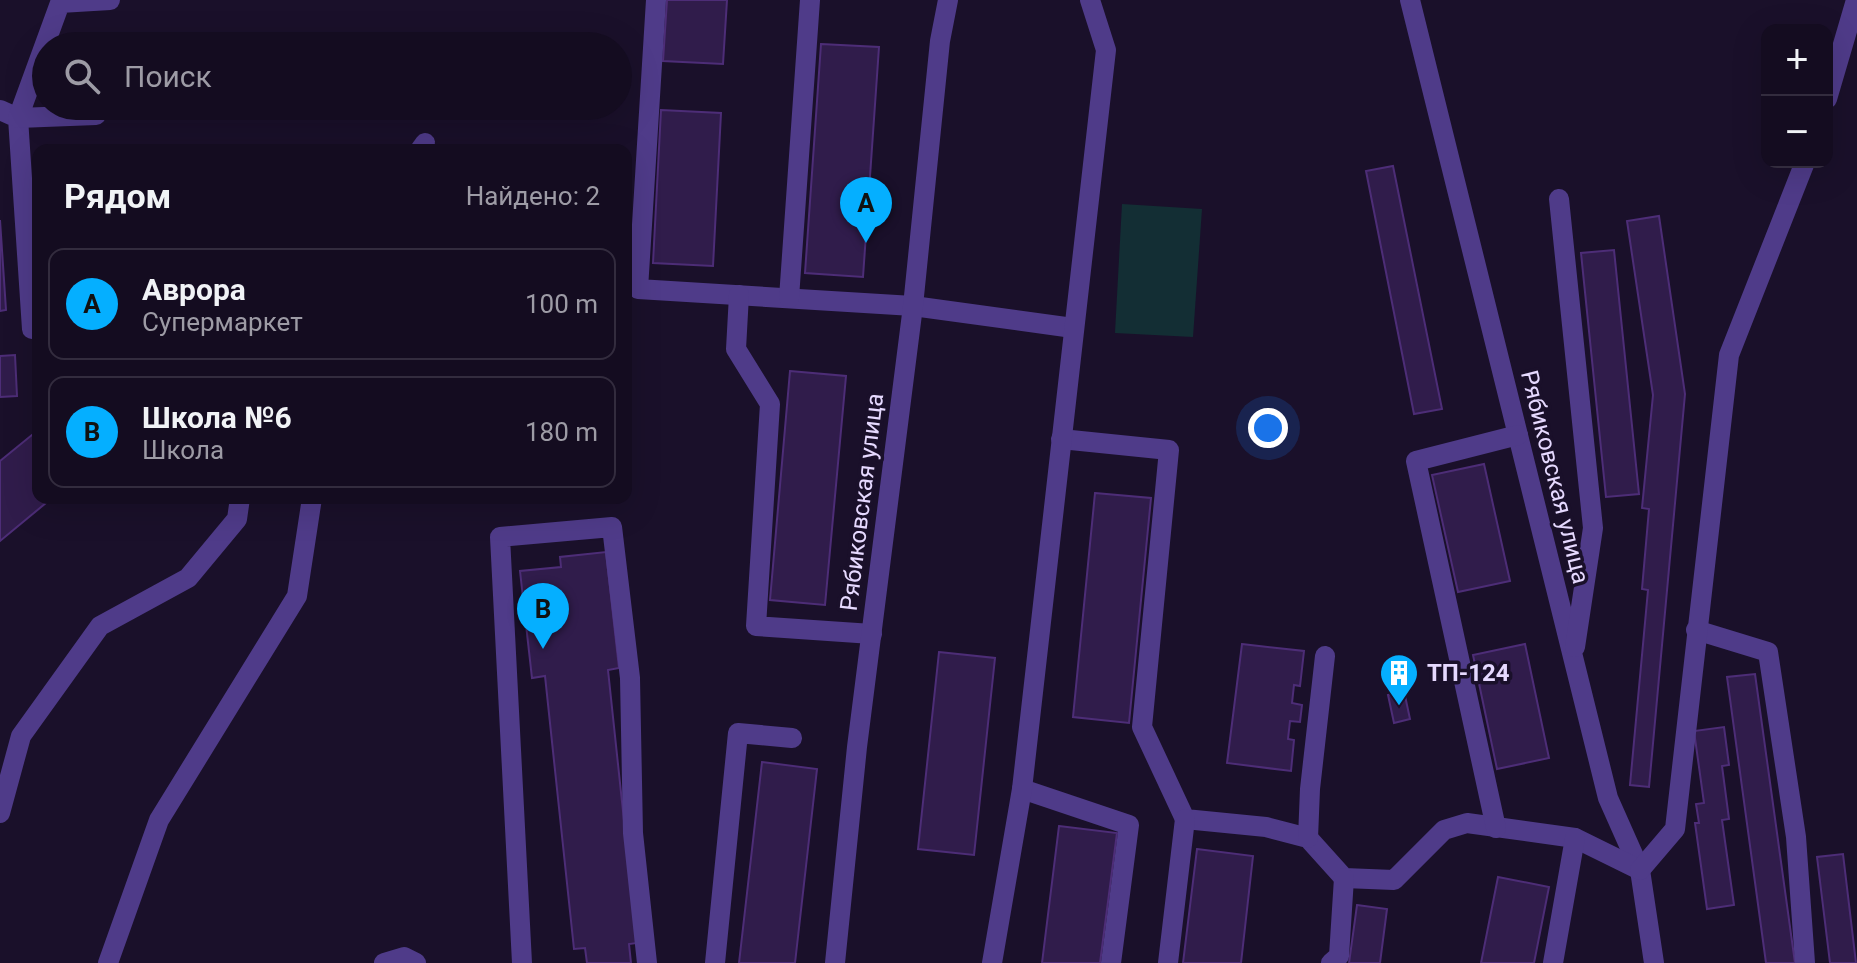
<!DOCTYPE html>
<html lang="ru">
<meta charset="utf-8">
<style>
body{margin:0;font-family:Roboto,sans-serif;background:#1d1529;color:#f1f3f6}
.controls{position:absolute;right:24px;top:24px;display:grid;overflow:hidden;border-radius:16px;box-shadow:0 8px 32px #0002}
.controls button{width:72px;height:72px;display:grid;place-items:center;padding:0;border:0;border-bottom:2px solid #332c3e;background:#140c20;color:#f1f3f6;font:40px sans-serif}
.you{position:absolute;left:1268px;top:428px;width:28px;height:28px;margin:-20px;border:6px solid #fff;border-radius:50%;background:#1a73e8;box-shadow:0 0 0 12px #1a73e833}
.badge{display:grid;place-items:center;width:52px;height:52px;border-radius:50%;background:#05afff;color:#111;font-size:26px;font-weight:700}
.pin{position:absolute;translate:-50% -66px;filter:drop-shadow(0 2px 4px #0008)}
.pin::after{content:'';position:absolute;top:42px;width:28px;height:24px;background:inherit;clip-path:polygon(0 0,100% 0,50% 100%)}
.list{margin:0;padding:0;list-style:none}
h2{display:flex;justify-content:space-between;align-items:center;height:104px;margin:0;padding:0 32px;font-size:34px}
h2 small{font-size:26px;font-weight:400;color:#9d9ba5}
.list li{display:grid;grid-template-columns:52px 1fr auto;gap:24px;align-items:center;box-sizing:border-box;height:112px;margin:0 16px 16px;padding:0 16px;border:2px solid #332c3e;border-radius:16px}
.list b{display:block;font-size:30px;white-space:nowrap}
.list p{margin:0;font-size:26px;white-space:nowrap;color:#9d9ba5}
.list em{font-size:26px;font-style:normal;color:#9d9ba5}
.icon{flex:none;width:44px;height:44px;fill:none;stroke:currentColor;stroke-width:2;stroke-linecap:round;stroke-linejoin:round}
.map{position:relative;flex:none;width:1857px;height:963px;overflow:hidden}
.search{position:absolute;background:#140c20;box-shadow:0 8px 32px #0002;left:32px;top:32px;width:600px;height:88px;display:flex;align-items:center;gap:20px;box-sizing:border-box;padding:0 28px;border-radius:44px;color:#9d9ba5;font-size:30px}
.panel{position:absolute;background:#140c20;box-shadow:0 8px 32px #0002;left:32px;top:144px;width:600px;height:360px;border-radius:16px}
.map>svg:first-child{display:block}
.green{fill:#132e34}
.building{fill:#301c4b;stroke:#4d2d77;stroke-width:2}
.lines{fill:none;stroke-linecap:round;stroke-linejoin:round}
.minor{stroke:#4f3b89;stroke-width:20}
.labels{text-anchor:middle;dominant-baseline:central;stroke-width:7;stroke-linejoin:round;paint-order:stroke}
.street-label{font-size:24px;fill:#e6d9ff;stroke:#1a102a}
.poi-label{font-size:24px;font-weight:bold;fill:#e6d9ff;stroke:#1a102a;text-anchor:start}
</style>
<div class="map">
<svg width="1857" height="963" viewBox="0 0 1857 963">
<rect width="100%" height="100%" fill="#1a102a"/>
<!-- green -->
<path class="green" d="M1122,204L1202,209L1193,337L1115,333Z"/>
<!-- building -->
<g class="building">
<path d="M667,0H727L723,64L663,61Z"/>
<path d="M821,44L879,47L863,277L805,273Z"/>
<path d="M661,110L721,113L713,266L653,263Z"/>
<path d="M1393,166L1442,409L1414,414L1366,171Z"/>
<path d="M1659,216L1685,394L1649,787L1630,785L1648,590L1642,589L1649,509L1642,508L1653,395L1627,221Z"/>
<path d="M0,220L6,310L0,311Z"/>
<path d="M1614,250L1639,494L1606,497L1581,253Z"/>
<path d="M15,355L17,396L0,397V356Z"/>
<path d="M790,371L846,376L825,605L770,600Z"/>
<path d="M38,430V498H52L0,541V461Z"/>
<path d="M1484,464L1510,581L1458,592L1432,475Z"/>
<path d="M1095,493L1151,498L1129,723L1073,717Z"/>
<path d="M606,552L619,668L608,670L637,943L629,944L631,963H587L585,948L574,949L545,676L532,678L520,571L561,567L560,557Z"/>
<path d="M1242,644L1304,651L1300,686L1294,685L1292,703L1302,705L1300,722L1290,721L1288,739L1294,740L1291,771L1227,763Z"/>
<path d="M1525,644L1549,758L1497,769L1473,655Z"/>
<path d="M939,652L995,658L974,855L918,849Z"/>
<path d="M1755,674L1795,963H1766L1727,677Z"/>
<path d="M1404,691L1410,719L1394,723L1388,695Z"/>
<path d="M1724,727L1729,765L1722,766L1729,819L1722,820L1734,905L1707,909L1695,823H1699L1696,804L1704,803L1694,731Z"/>
<path d="M762,762L817,769L795,963H739Z"/>
<path d="M1059,826L1117,833L1100,963H1042Z"/>
<path d="M1197,849L1253,856L1241,963H1183Z"/>
<path d="M1843,854L1856,963H1830L1817,857Z"/>
<path d="M1498,877L1549,887L1534,963H1481Z"/>
<path d="M1357,905L1387,909L1380,963H1349Z"/>
</g>
<g class="lines">
<!-- minor -->
<g class="minor">
<path d="M656,0L638,289L913,306L1073,328"/>
<path d="M1410,0L1608,798L1640,870L1654,963"/>
<path d="M1827,99L1856,0"/>
<path d="M0,110L18,118L32,329"/>
<path d="M96,115L18,118L60,3L110,0"/>
<path d="M420,150L425,143"/>
<path d="M1559,199L1593,528L1575,647"/>
<path d="M739,295L736,349L770,404L756,626L872,634"/>
<path d="M789,298L810,0"/>
<path d="M1061,439L1169,450L1142,727L1185,819L1266,827L1308,838L1344,878L1394,880L1444,830L1467,823L1575,838L1640,870"/>
<path d="M1696,630L1768,652L1796,837L1805,963"/>
<path d="M1022,789L1129,825L1111,963"/>
<path d="M0,813L21,736L100,626L188,578L237,519L240,498"/>
<path d="M1496,828L1416,461L1518,435"/>
<path d="M1308,838L1310,789L1325,656"/>
<path d="M1640,870L1675,829L1729,355L1805,162"/>
<path d="M108,963L159,820L297,596L312,498"/>
<path d="M384,963L404,957L416,963"/>
<path d="M522,963L500,537L612,527L630,678L633,833L647,963"/>
<path d="M715,963L738,733L792,738"/>
<path d="M835,963L857,747L913,306L940,41L948,0"/>
<path d="M992,963L1022,789L1106,50L1090,0"/>
<path d="M1168,963L1185,819"/>
<path d="M1331,963L1339,956L1344,878"/>
<path d="M1553,963L1575,838"/>
</g>
</g>
<!-- icons -->
<defs>
<g id="building-pin" transform="scale(2)"><path d="M0 17L-7.5 6A9.5 9.5 0 1 1 7.5 6Z" fill="#05afff" stroke="#1a102a"/><path d="M-4-6H4V6H1V3H-1V6H-4ZM-2.5-4.3h1.7v1.8h-1.7ZM.8-4.3h1.7v1.8H.8ZM-2.5-1h1.7V.8h-1.7ZM.8-1h1.7V.8H.8Z" fill="#fff"/></g>
</defs>
<g fill-rule="evenodd">
<use href="#building-pin" x="1399" y="673"/>
</g>
<g class="labels">
<!-- street labels -->
<g class="street-label">
<text transform="translate(1555 477) rotate(76)">Рябиковская улица</text>
<text transform="translate(862 502) rotate(-83)">Рябиковская улица</text>
</g>
<!-- poi labels -->
<g class="poi-label">
<text x="1427" y="673">ТП-124</text>
</g>
</g>
</svg>
<div class="controls">
<button>+</button>
<button>−</button>
</div>
<div class="you"></div>
<div class="pin badge" style="left:866px;top:243px">A</div>
<div class="pin badge" style="left:543px;top:649px">B</div>
<div class="search"><svg class="icon" aria-label="search" viewBox="0 0 24 24"><circle cx="10" cy="10" r="6"/><path d="M15 15l6 6"/></svg>Поиск</div>
<section class="panel">
<h2>Рядом<small>Найдено: 2</small></h2>
<ul class="list">
<li><span class="badge">A</span><div><b>Аврора</b><p>Супермаркет</p></div><em>100 m</em></li>
<li><span class="badge">B</span><div><b>Школа №6</b><p>Школа</p></div><em>180 m</em></li>
</ul>
</section>
</div>
